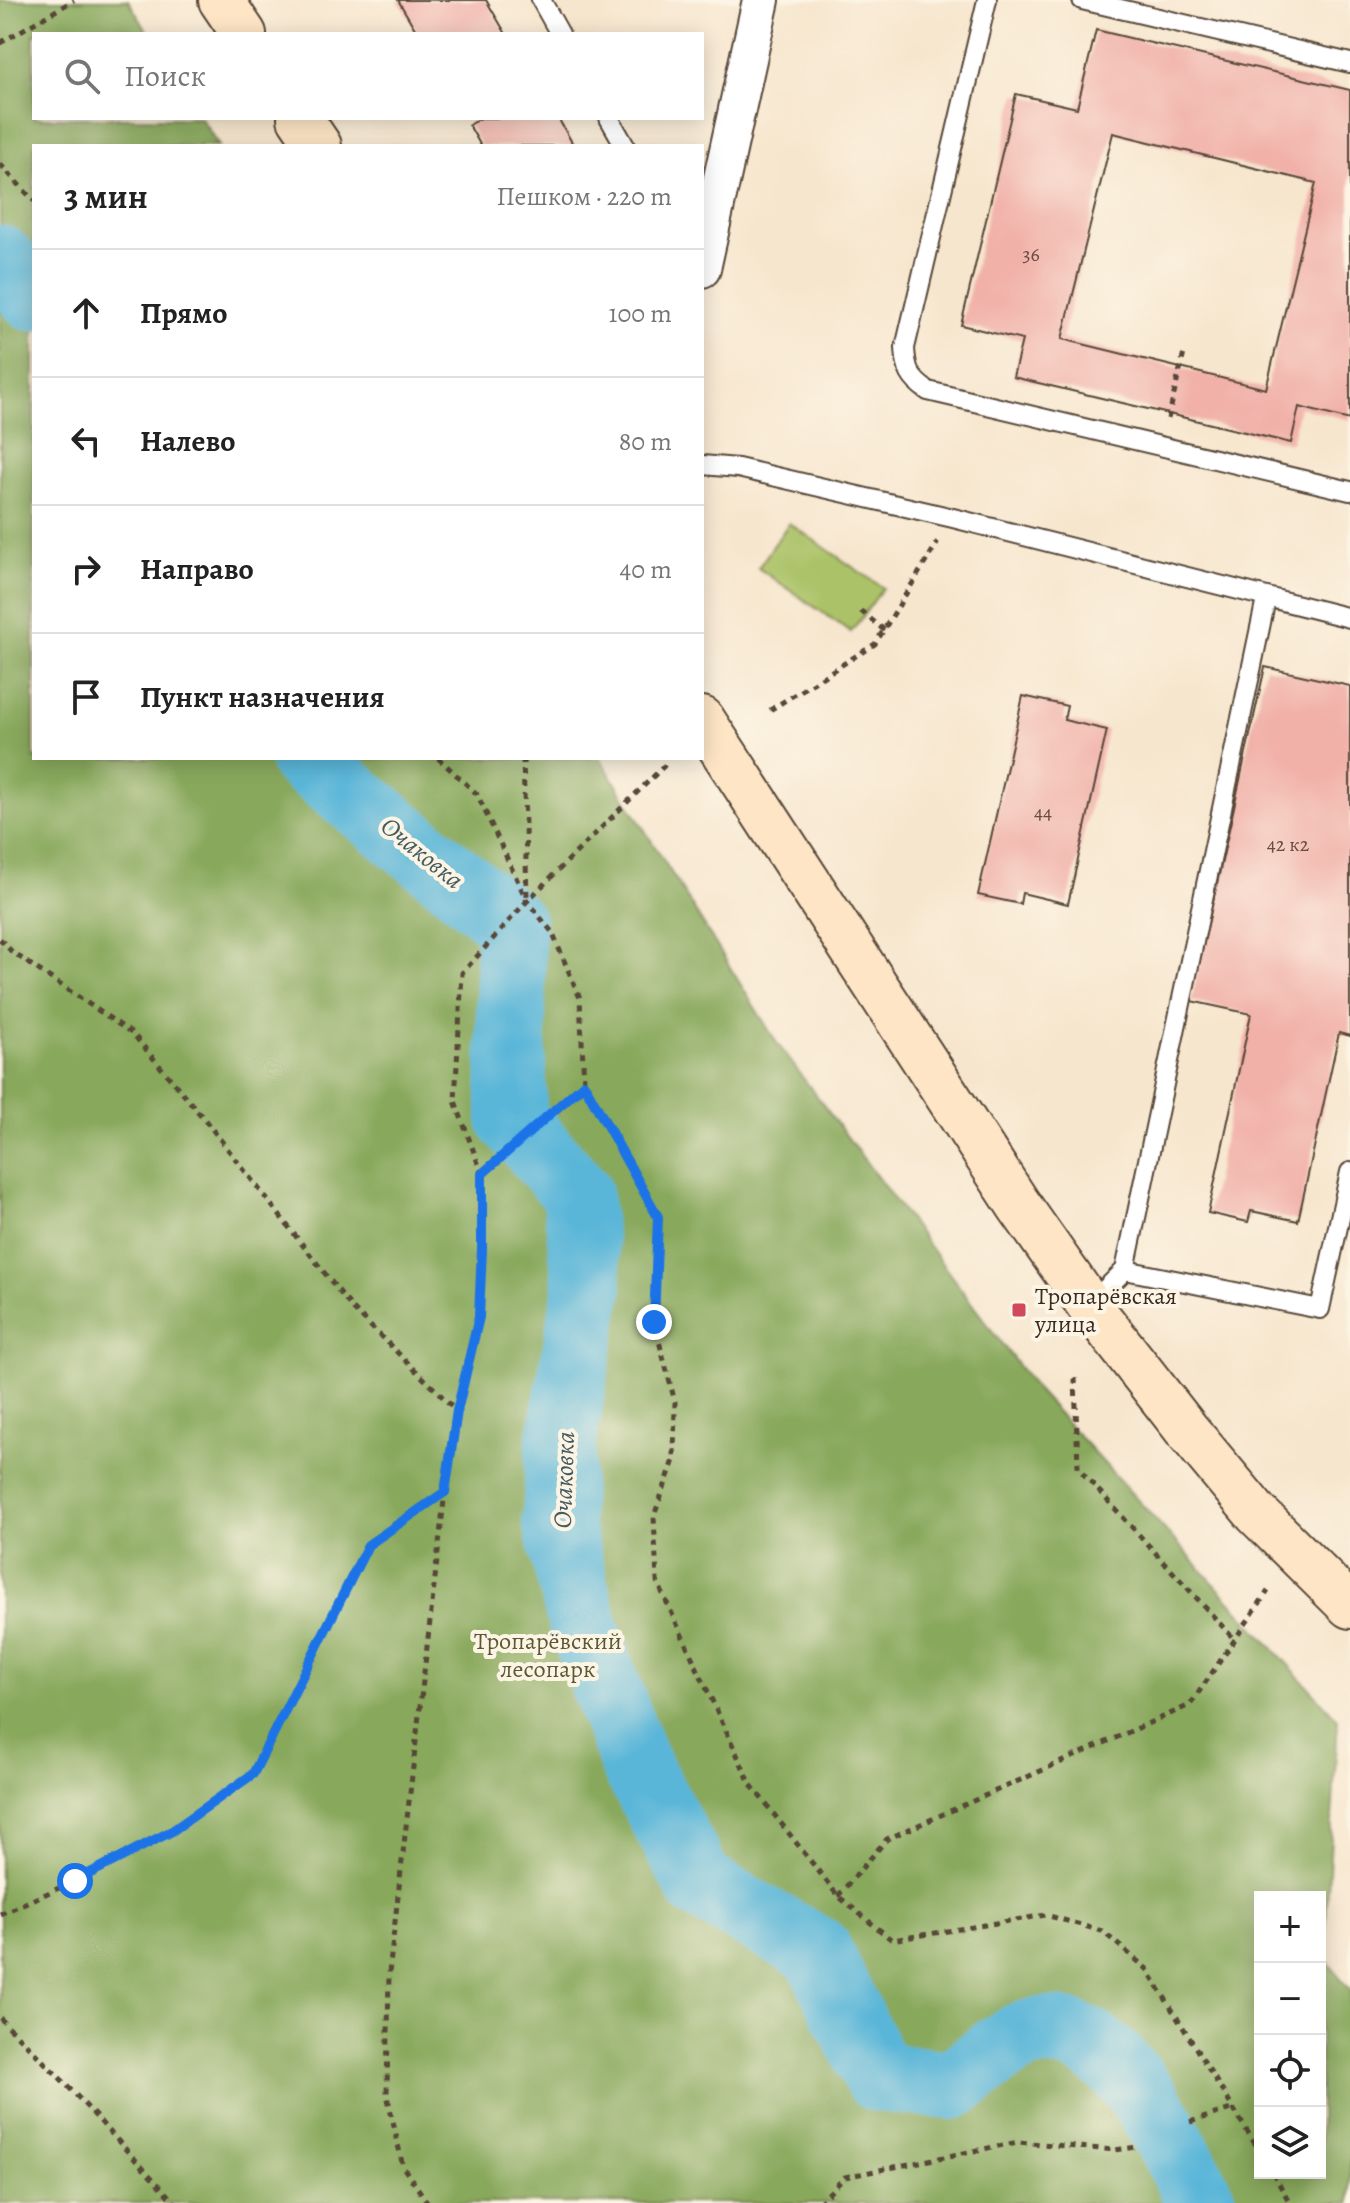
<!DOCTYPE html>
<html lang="ru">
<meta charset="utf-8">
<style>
body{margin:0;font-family:Alegreya,serif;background:#f6f6f6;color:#222}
.controls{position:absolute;right:24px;bottom:24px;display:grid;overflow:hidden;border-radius:0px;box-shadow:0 4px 20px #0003}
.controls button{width:72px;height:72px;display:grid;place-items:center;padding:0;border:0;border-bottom:2px solid #e0e0e0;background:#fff;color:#222;font:40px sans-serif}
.stop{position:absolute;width:24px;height:24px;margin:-18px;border:6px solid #1a73e8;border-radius:50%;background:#fff}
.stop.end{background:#1a73e8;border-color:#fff;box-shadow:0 2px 8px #0008}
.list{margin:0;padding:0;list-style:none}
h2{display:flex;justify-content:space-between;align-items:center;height:104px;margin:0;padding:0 32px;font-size:34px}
h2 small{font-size:26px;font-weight:400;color:#767676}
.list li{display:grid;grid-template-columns:52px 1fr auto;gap:24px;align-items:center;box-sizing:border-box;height:128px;padding:0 32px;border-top:2px solid #e0e0e0}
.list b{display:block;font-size:30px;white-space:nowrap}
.list em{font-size:26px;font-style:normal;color:#767676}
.icon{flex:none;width:44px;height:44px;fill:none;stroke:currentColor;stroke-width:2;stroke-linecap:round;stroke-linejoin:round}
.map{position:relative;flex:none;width:1350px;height:2203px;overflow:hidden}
.search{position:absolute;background:#fff;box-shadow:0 4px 20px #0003;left:32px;top:32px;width:672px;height:88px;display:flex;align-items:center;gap:20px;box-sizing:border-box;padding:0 28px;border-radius:0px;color:#767676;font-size:30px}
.panel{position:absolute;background:#fff;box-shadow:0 4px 20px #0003;left:32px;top:144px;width:672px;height:616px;border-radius:0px}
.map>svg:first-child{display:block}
.green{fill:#abc267;stroke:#737642;stroke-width:2}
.forest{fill:#88a85c;stroke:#62693d;stroke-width:2;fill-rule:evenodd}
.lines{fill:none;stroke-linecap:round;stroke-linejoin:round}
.river{stroke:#5ab6d8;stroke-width:70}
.building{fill:#f1b1a9;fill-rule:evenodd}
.lane-casing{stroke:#574638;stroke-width:22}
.street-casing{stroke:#574638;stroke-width:40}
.secondary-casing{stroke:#574638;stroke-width:48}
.path{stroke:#574638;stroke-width:5;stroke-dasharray:6 6;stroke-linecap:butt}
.lane{stroke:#fff;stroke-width:18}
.street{stroke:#fff;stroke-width:36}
.secondary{stroke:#fde5c5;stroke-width:44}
.route{stroke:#1a73e8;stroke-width:10}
.poi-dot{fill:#d1495b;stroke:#fcf5e5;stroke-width:3}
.labels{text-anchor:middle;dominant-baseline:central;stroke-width:8;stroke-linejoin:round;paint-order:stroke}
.number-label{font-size:20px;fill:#684c41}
.poi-label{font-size:24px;fill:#3b2a1e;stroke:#fcf5e5;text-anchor:start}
.park-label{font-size:24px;fill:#5d5834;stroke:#fcf5e5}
.water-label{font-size:26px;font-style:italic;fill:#465b5f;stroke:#fcf5e5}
</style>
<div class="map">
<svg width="1350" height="2203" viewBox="0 0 1350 2203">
<rect width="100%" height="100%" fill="#fcf5e5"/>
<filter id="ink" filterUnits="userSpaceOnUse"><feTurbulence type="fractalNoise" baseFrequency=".0125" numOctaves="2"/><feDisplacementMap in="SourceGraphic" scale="16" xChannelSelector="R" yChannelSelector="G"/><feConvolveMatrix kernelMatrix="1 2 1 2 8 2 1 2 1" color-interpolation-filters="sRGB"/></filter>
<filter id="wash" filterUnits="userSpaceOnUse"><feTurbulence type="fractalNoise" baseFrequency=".006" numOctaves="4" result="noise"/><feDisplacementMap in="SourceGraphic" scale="32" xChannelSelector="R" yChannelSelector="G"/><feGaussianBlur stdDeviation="1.8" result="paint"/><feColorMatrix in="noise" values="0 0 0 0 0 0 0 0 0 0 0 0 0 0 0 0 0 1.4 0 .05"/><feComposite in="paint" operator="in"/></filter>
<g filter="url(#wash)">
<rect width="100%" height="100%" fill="#f7e6ce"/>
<!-- green -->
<path class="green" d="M789,523L883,588L851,632L758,568Z"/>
<!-- forest -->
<path class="forest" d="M0,0H128L149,34H34V118H201L219,146H34V758H600L777,1043L1035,1388L1338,1719L1324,1958L1350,1989V2203H0ZM1260,1897H1320V2173H1260Z"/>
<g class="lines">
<!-- river -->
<g class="river">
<path d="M0,260L34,296"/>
<path d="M304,758L510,923L512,1119L577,1193L588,1289L561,1443L557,1521L585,1632L634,1761L700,1885L817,1951L878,2077L952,2085C968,2074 1008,2041 1024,2036C1114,2007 1170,2142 1202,2203"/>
</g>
</g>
<g id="blocks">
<!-- building -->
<g class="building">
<path d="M398,0H486L506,34H418Z"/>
<path d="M1096,30L1350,90V420L1299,407L1291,443L1013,377L1022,340L961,325L1016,94L1077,108ZM1113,133L1316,183L1266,389L1062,339Z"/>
<path d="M481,118H558L574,146H481L469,125Z"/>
<path d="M1265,667L1350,686V1036L1339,1033L1298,1221L1251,1211L1248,1222L1208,1213L1251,1014L1191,1001Z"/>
<path d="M1023,696L1067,706L1064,720L1107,730L1068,904L1022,893L1020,904L978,895Z"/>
</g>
</g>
</g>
<g filter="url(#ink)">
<use href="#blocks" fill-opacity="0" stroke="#574638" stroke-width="2"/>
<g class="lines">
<!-- lane casing -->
<g class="lane-casing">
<g id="lane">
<path d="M541,0L560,34"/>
<path d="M987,0L905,348C906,370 910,379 928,391L1350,491"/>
<path d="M1082,0L1350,63"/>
<path d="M609,118L625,146"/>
<path d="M702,465L738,468L953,518L1350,618"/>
<path d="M1125,1270L1320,1309L1350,1172"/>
<path d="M1089,1305L1125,1270L1266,599"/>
</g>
</g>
<!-- street casing -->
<g class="street-casing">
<path id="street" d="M702,269L761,0"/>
</g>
<!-- secondary casing -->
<g class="secondary-casing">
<g id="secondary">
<path d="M221,0L244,34"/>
<path d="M300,118L319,146"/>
<path d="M702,719L1018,1204L1089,1305L1186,1429L1256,1513L1350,1606"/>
</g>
</g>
<!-- path -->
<g class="path">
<path d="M0,43L74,0"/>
<path d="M0,164L34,201"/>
<path d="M1168,419L1184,353"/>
<path d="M861,611L884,630"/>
<path d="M770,710L875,644L938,542"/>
<path d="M438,758L477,794L527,901L552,932L580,998L584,1084L658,1217L654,1322L675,1402L674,1460L654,1516L657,1581L751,1785L838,1896L892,1940L1046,1915L1102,1931L1147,1969L1260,2152"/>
<path d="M523,758L527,896"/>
<path d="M0,939L12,952L133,1034L205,1120L352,1308L457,1411"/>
<path d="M482,1174L584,1084"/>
<path d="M1075,1378L1078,1468L1234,1639"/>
<path d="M838,1896L887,1839L1190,1705L1268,1591"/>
<path d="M0,1914L75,1881L172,1831L253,1774L368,1545L445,1493"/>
<path d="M0,2018L64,2082L175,2203"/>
<path d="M1190,2122L1234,2108"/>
<path d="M1273,2173L1290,2203"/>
<path d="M428,2203L403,2167L387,2094L389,1973L445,1492L457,1411L479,1317L482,1248V1174L455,1101L462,973L527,901L666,764"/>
<path d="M819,2203L845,2177L1018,2142L1115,2150L1137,2147"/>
</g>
<!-- lane -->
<use href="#lane" class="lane"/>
<!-- street -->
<use href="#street" class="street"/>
<!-- secondary -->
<use href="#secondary" class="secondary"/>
</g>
</g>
<g class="lines" filter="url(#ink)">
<!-- route -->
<path class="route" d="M75,1881L172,1831L253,1774L368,1545L445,1492L457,1411L479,1317L482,1248V1174L584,1084L658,1217L654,1322"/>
</g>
<!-- markers -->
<rect class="poi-dot" x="1011" y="1302" width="16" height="16" rx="4"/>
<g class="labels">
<!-- number labels -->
<g class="number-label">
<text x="1031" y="254">36</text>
<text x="1043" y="812">44</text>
<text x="1288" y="844">42 к2</text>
</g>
<!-- poi labels -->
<g class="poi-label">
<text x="1035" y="1296">Тропарёвская<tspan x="1035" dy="28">улица</tspan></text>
</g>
<!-- park labels -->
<g class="park-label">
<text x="548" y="1641">Тропарёвский<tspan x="548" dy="28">лесопарк</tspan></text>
</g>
<!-- water labels -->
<g class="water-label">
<text transform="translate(422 853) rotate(39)">Очаковка</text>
<text transform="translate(564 1480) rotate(-88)">Очаковка</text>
</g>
</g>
</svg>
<div class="controls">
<button>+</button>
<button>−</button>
<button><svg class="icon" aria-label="locate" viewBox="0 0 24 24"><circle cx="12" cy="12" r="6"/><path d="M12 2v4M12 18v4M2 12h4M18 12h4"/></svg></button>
<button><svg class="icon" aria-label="layers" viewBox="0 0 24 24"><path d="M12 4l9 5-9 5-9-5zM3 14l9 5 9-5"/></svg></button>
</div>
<div class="stop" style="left:75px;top:1881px"></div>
<div class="stop end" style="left:654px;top:1322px"></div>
<div class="search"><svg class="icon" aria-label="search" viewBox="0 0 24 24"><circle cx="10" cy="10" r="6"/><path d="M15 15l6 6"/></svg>Поиск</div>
<section class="panel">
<h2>3 мин<small>Пешком · 220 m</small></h2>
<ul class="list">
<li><svg class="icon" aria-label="ahead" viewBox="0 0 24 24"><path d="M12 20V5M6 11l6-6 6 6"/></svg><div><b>Прямо</b></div><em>100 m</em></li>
<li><svg class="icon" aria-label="left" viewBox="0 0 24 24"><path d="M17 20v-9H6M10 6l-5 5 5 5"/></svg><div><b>Налево</b></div><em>80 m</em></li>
<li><svg class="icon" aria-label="right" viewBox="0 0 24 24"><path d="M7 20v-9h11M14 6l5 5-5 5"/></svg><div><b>Направо</b></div><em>40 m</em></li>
<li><svg class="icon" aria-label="arrive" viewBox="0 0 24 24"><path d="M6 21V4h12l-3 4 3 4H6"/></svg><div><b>Пункт назначения</b></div></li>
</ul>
</section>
</div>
